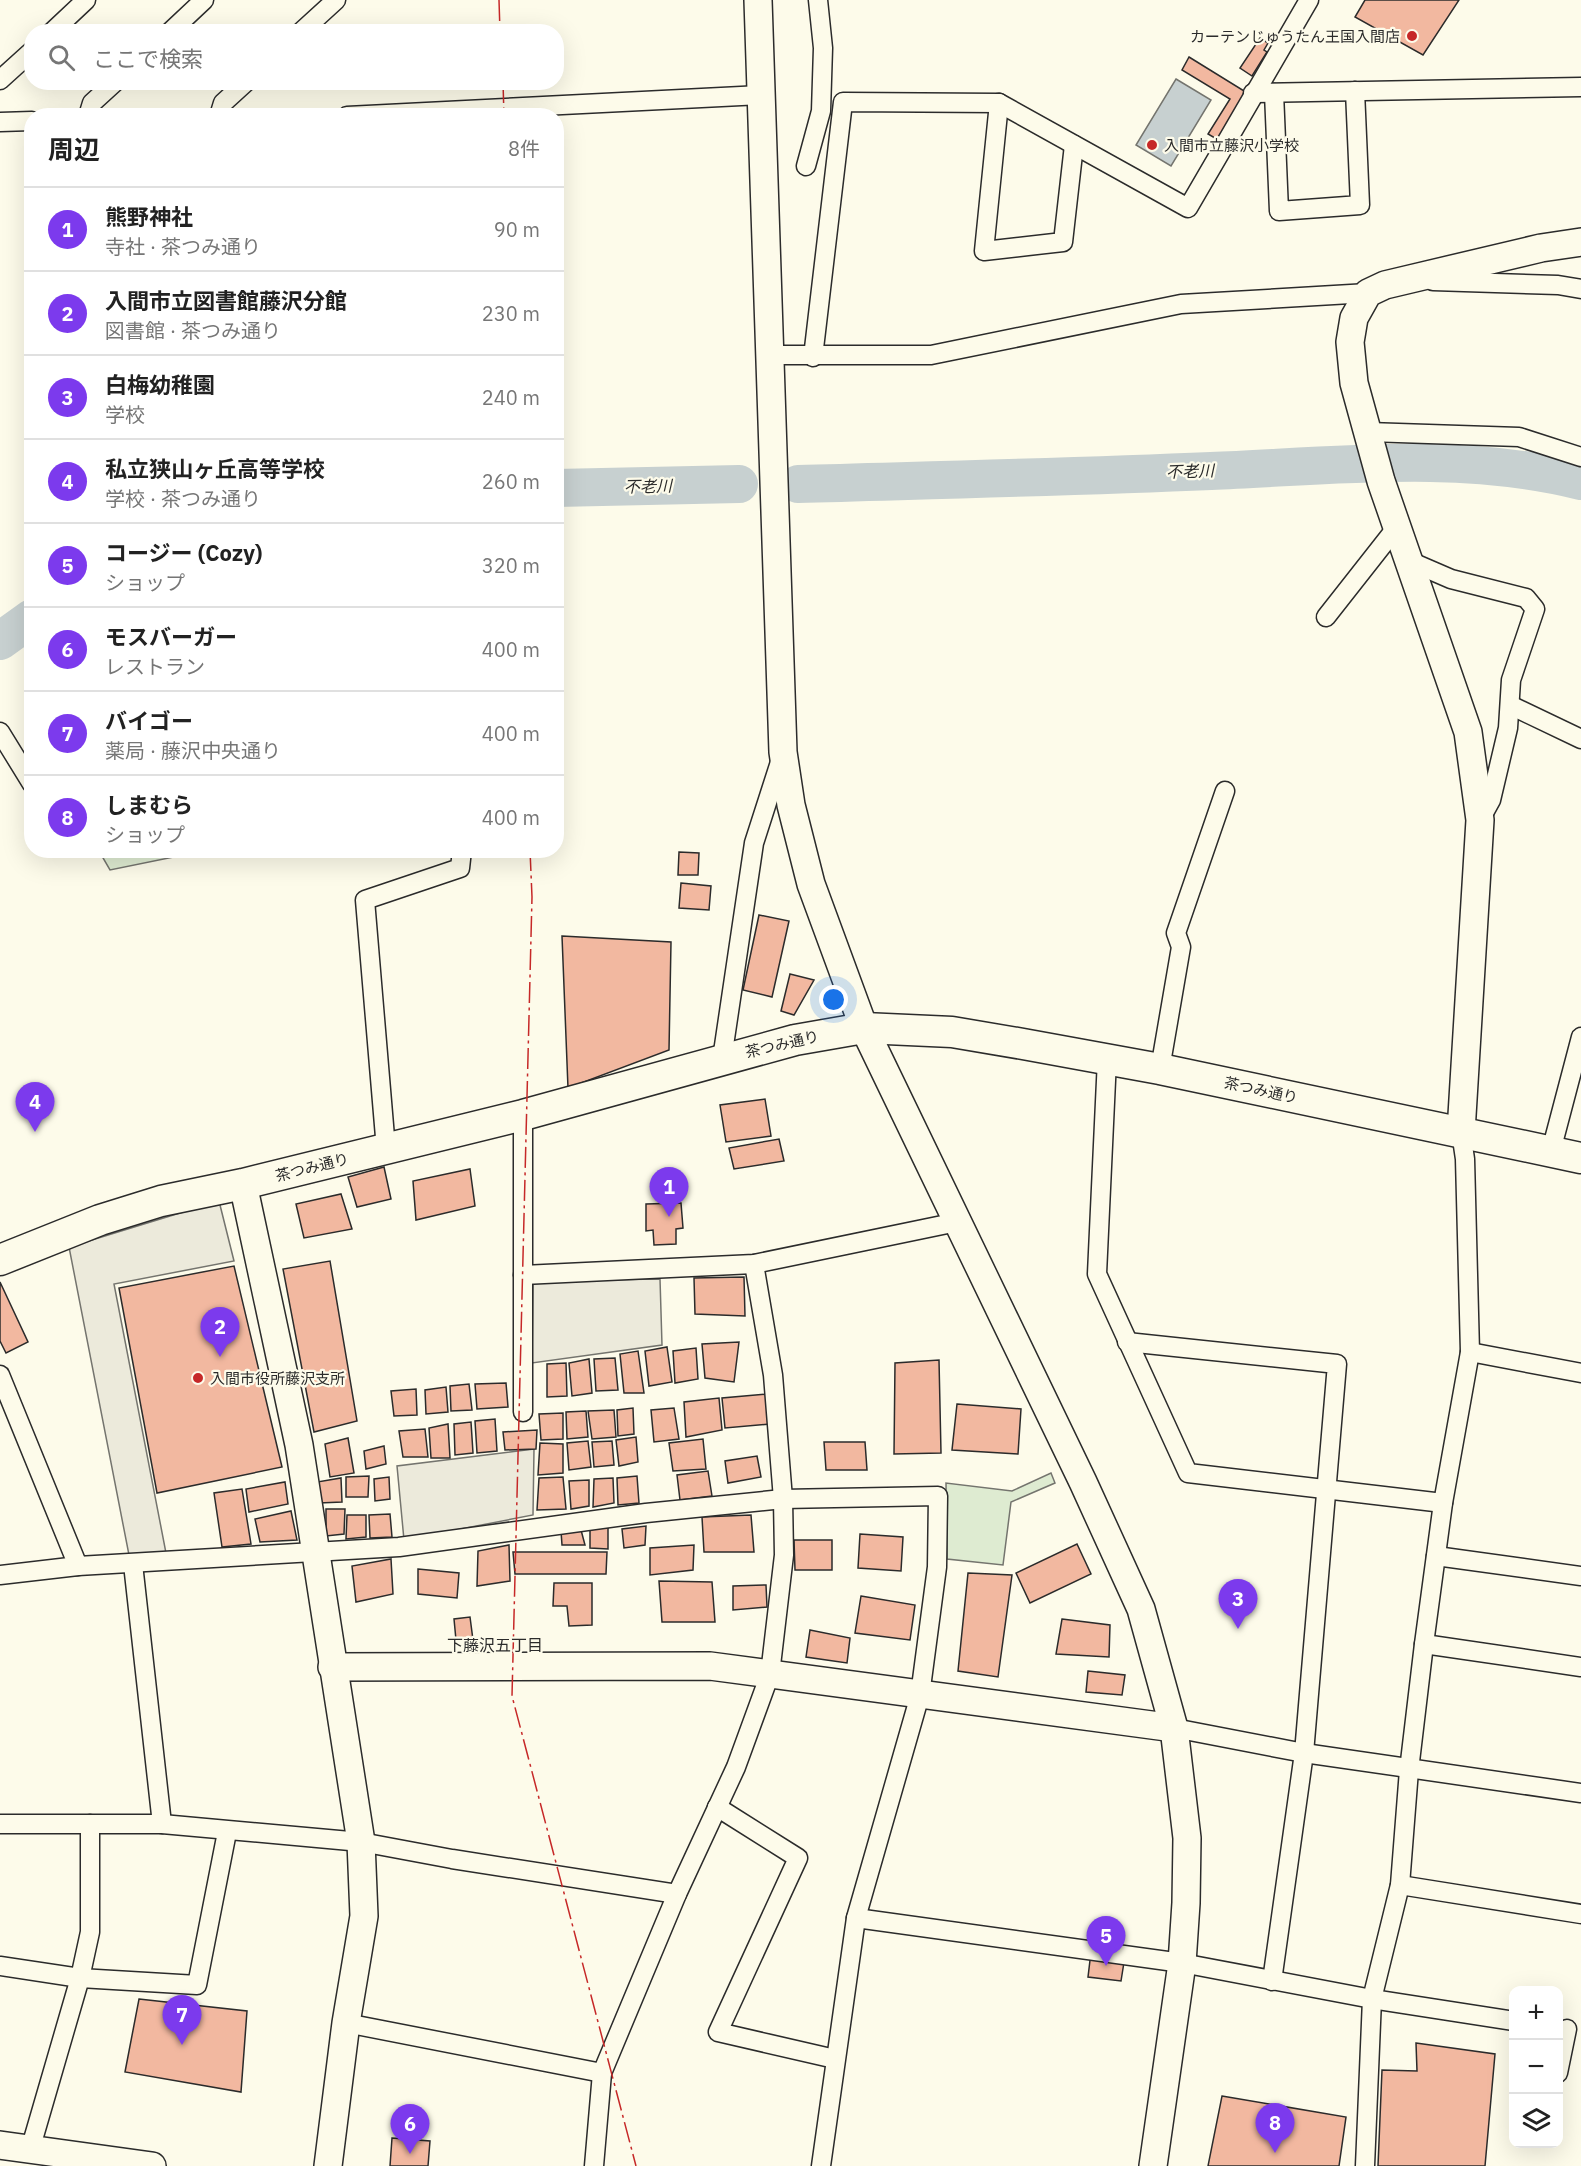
<!DOCTYPE html>
<html lang="ja">
<meta charset="utf-8">
<style>
body{margin:0;font-family:"IBM Plex Sans","Noto Sans JP",sans-serif;background:#f6f6f6;color:#222}
.controls{position:absolute;right:18px;bottom:18px;display:grid;overflow:hidden;border-radius:12px;box-shadow:0 6px 24px #0002}
.controls button{width:54px;height:54px;display:grid;place-items:center;padding:0;border:0;border-bottom:2px solid #e0e0e0;background:#fff;color:#222;font:30px sans-serif}
.you{position:absolute;left:834px;top:1000px;width:21px;height:21px;margin:-15px;border:4px solid #fff;border-radius:50%;background:#1a73e8;box-shadow:0 0 0 9px #1a73e833}
.badge{display:grid;place-items:center;width:39px;height:39px;border-radius:50%;background:#7c3aed;color:#fff;font-size:20px;font-weight:700}
.pin{position:absolute;translate:-50% -50px;filter:drop-shadow(0 2px 3px #0008)}
.pin::after{content:'';position:absolute;top:32px;width:21px;height:18px;background:inherit;clip-path:polygon(0 0,100% 0,50% 100%)}
.list{margin:0;padding:0;list-style:none}
h2{display:flex;justify-content:space-between;align-items:center;height:78px;margin:0;padding:0 24px;font-size:26px}
h2 small{font-size:20px;font-weight:400;color:#767676}
.list li{display:grid;grid-template-columns:39px 1fr auto;gap:18px;align-items:center;box-sizing:border-box;height:84px;padding:0 24px;border-top:2px solid #e0e0e0}
.list b{display:block;font-size:22px;white-space:nowrap}
.list p{margin:0;font-size:20px;white-space:nowrap;color:#767676}
.list em{font-size:20px;font-style:normal;color:#767676}
.icon{flex:none;width:33px;height:33px;fill:none;stroke:currentColor;stroke-width:2;stroke-linecap:round;stroke-linejoin:round}
.map{position:relative;flex:none;width:1581px;height:2166px;overflow:hidden}
.search{position:absolute;background:#fff;box-shadow:0 6px 24px #0002;left:24px;top:24px;width:540px;height:66px;display:flex;align-items:center;gap:15px;box-sizing:border-box;padding:0 21px;border-radius:24px;color:#767676;font-size:22px}
.panel{position:absolute;background:#fff;box-shadow:0 6px 24px #0002;left:24px;top:108px;width:540px;height:750px;border-radius:24px}
.map>svg:first-child{display:block}
.green{fill:#deebd1;stroke:#74746e;stroke-width:1.5}
.parking{fill:#eceadb;stroke:#74746e;stroke-width:1.5}
.water{fill:#c7d0d0;stroke:#74746e;stroke-width:1.5}
.lines{fill:none;stroke-linecap:round;stroke-linejoin:round}
.river{stroke:#c7d0d0;stroke-width:38}
.building{fill:#f2b8a0;stroke:#2b2b2b;stroke-width:1.5}
.street-casing{stroke:#2b2b2b;stroke-width:21}
.secondary-casing{stroke:#2b2b2b;stroke-width:30}
.primary-casing{stroke:#2b2b2b;stroke-width:33}
.street{stroke:#fdfbea;stroke-width:18}
.secondary{stroke:#fdfbea;stroke-width:27}
.primary{stroke:#fdfbea;stroke-width:30}
.power{stroke:#c62828;stroke-width:1.5;stroke-dasharray:21 4.5 3 4.5;stroke-linecap:butt}
.poi-dot{fill:#c62828;stroke:#fdfbea;stroke-width:2}
.labels{text-anchor:middle;dominant-baseline:central;stroke-width:4.5;stroke-linejoin:round;paint-order:stroke}
.poi-label{font-size:15px;fill:#2b2b2b;stroke:#fdfbea;text-anchor:start}
.street-label{font-size:15px;fill:#2b2b2b;stroke:#fdfbea}
.water-label{font-size:16px;font-style:italic;fill:#2b2b2b;stroke:#fdfbea}
.neighbourhood-label{font-size:16px;fill:#2b2b2b;stroke:#fdfbea}
</style>
<div class="map">
<svg width="1581" height="2166" viewBox="0 0 1581 2166">
<rect width="100%" height="100%" fill="#fdfbea"/>
<!-- green -->
<g class="green">
<path d="M99,851H203L110,870Z"/>
<path d="M1051,1473L1055,1483L1011,1502L1003,1565L947,1559L946,1483L1012,1491Z"/>
</g>
<!-- parking -->
<g class="parking">
<path d="M219,1201L234,1261L114,1284L166,1553L129,1555L69,1247Z"/>
<path d="M660,1279L662,1345L532,1363L533,1281Z"/>
<path d="M534,1449L533,1515L404,1540L397,1466Z"/>
</g>
<!-- water -->
<path class="water" d="M1176,79L1211,100L1171,166L1136,145Z"/>
<g class="lines">
<!-- river -->
<g class="river">
<path d="M798,484C936,480 1073,477 1211,471C1334,466 1461,451 1581,481"/>
<path d="M556,488L739,484"/>
<path d="M0,641L32,618"/>
</g>
</g>
<!-- building -->
<g class="building">
<path d="M1365,0H1459L1423,55L1355,17Z"/>
<path d="M1260,38L1268,43L1264,50L1267,52L1252,76L1240,68Z"/>
<path d="M1189,57L1249,94L1220,141L1208,134L1230,99L1182,70Z"/>
<path d="M679,852L699,853L698,875H678Z"/>
<path d="M681,883L711,886L709,910L679,908Z"/>
<path d="M759,915L789,921L772,997L743,990Z"/>
<path d="M562,936L671,942L669,1050L568,1088Z"/>
<path d="M790,974L814,980L794,1015L781,1011Z"/>
<path d="M765,1099L771,1136L726,1142L720,1105Z"/>
<path d="M779,1139L784,1161L734,1169L729,1148Z"/>
<path d="M384,1167L391,1199L357,1207L348,1177Z"/>
<path d="M470,1169L475,1206L416,1220L413,1181Z"/>
<path d="M341,1194L352,1229L304,1238L296,1204Z"/>
<path d="M681,1203L683,1228L676,1229V1244L654,1245L653,1230L646,1231V1204Z"/>
<path d="M330,1261L357,1421L314,1432L283,1269Z"/>
<path d="M234,1266L282,1467L157,1493L119,1288Z"/>
<path d="M744,1277L745,1316L695,1314L694,1278Z"/>
<path d="M0,1282L28,1342L6,1353L0,1341Z"/>
<path d="M739,1342L734,1382L705,1378L702,1344Z"/>
<path d="M667,1347L672,1382L649,1386L645,1351Z"/>
<path d="M696,1348L698,1379L675,1383L673,1351Z"/>
<path d="M638,1351L644,1393H624L620,1354Z"/>
<path d="M615,1358L618,1390L596,1391L594,1359Z"/>
<path d="M589,1359L592,1393L572,1396L569,1363Z"/>
<path d="M939,1360L941,1453L894,1454L895,1363Z"/>
<path d="M566,1363L567,1396L547,1397V1364Z"/>
<path d="M506,1383L508,1407L477,1409L475,1384Z"/>
<path d="M469,1384L472,1410L451,1411L450,1386Z"/>
<path d="M446,1387L448,1412L426,1414L425,1390Z"/>
<path d="M416,1389L417,1415L394,1416L391,1391Z"/>
<path d="M768,1394L770,1424L725,1428L722,1398Z"/>
<path d="M719,1398L722,1430L686,1437L684,1402Z"/>
<path d="M957,1404L1021,1409L1018,1454L952,1450Z"/>
<path d="M633,1408L634,1434L618,1436L617,1410Z"/>
<path d="M674,1408L679,1439L654,1442L651,1410Z"/>
<path d="M614,1410L616,1437L592,1439L588,1411Z"/>
<path d="M586,1411L588,1437L567,1439L566,1412Z"/>
<path d="M563,1413V1439L541,1440L539,1414Z"/>
<path d="M495,1419L497,1451L477,1453L475,1421Z"/>
<path d="M471,1422L473,1453L455,1455L454,1424Z"/>
<path d="M448,1424L450,1458H431L429,1428Z"/>
<path d="M425,1429L428,1457H403L399,1431Z"/>
<path d="M537,1430L536,1449L505,1450L503,1432Z"/>
<path d="M636,1437L638,1462L619,1466L616,1440Z"/>
<path d="M348,1438L354,1473L330,1477L325,1444Z"/>
<path d="M703,1439L706,1469L673,1471L669,1443Z"/>
<path d="M588,1441L591,1467L569,1470L567,1443Z"/>
<path d="M612,1441L614,1465L594,1467L592,1442Z"/>
<path d="M824,1442H865L867,1470H826Z"/>
<path d="M540,1443L563,1444V1473L538,1475Z"/>
<path d="M384,1446L386,1464L366,1469L364,1451Z"/>
<path d="M757,1456L761,1477L728,1483L725,1461Z"/>
<path d="M708,1471L712,1496L680,1500L677,1475Z"/>
<path d="M369,1476L368,1497H346V1477Z"/>
<path d="M637,1476L639,1503L618,1505L617,1478Z"/>
<path d="M389,1477L390,1499L375,1501L374,1479Z"/>
<path d="M563,1477L566,1509L537,1510L539,1478Z"/>
<path d="M341,1478L342,1502L319,1503L317,1482Z"/>
<path d="M613,1478L614,1503L593,1507L594,1479Z"/>
<path d="M589,1480V1506L571,1509L569,1481Z"/>
<path d="M285,1482L288,1504L249,1512L246,1489Z"/>
<path d="M242,1489L251,1544L222,1547L214,1493Z"/>
<path d="M326,1509H345L344,1534L326,1536Z"/>
<path d="M291,1511L297,1540L260,1542L255,1519Z"/>
<path d="M390,1514L392,1537L370,1538L369,1515Z"/>
<path d="M347,1515H366V1537L346,1539Z"/>
<path d="M751,1515L754,1552H704L702,1517Z"/>
<path d="M646,1526L645,1545L624,1548L622,1529Z"/>
<path d="M608,1527V1549L590,1548V1529Z"/>
<path d="M581,1530L585,1545H562L561,1531Z"/>
<path d="M860,1534L903,1537L901,1571L858,1568Z"/>
<path d="M794,1540H832V1570H795Z"/>
<path d="M1077,1544L1091,1574L1030,1603L1016,1573Z"/>
<path d="M509,1545L510,1581L477,1586L478,1551Z"/>
<path d="M694,1545L693,1570L650,1575V1548Z"/>
<path d="M513,1552H607L606,1574H515Z"/>
<path d="M391,1559L393,1594L356,1602L352,1566Z"/>
<path d="M418,1569L459,1573L457,1598L418,1594Z"/>
<path d="M968,1573L1012,1575L998,1677L958,1671Z"/>
<path d="M659,1581L712,1582L715,1622H662Z"/>
<path d="M554,1583H592V1625L569,1626L567,1606H553Z"/>
<path d="M766,1585L767,1607L733,1610V1586Z"/>
<path d="M861,1596L915,1605L910,1640L855,1633Z"/>
<path d="M470,1617L473,1640H456L454,1619Z"/>
<path d="M1062,1619L1110,1625L1109,1657L1056,1654Z"/>
<path d="M810,1630L850,1638L847,1663L806,1657Z"/>
<path d="M1088,1671L1125,1675L1122,1695L1086,1692Z"/>
<path d="M1091,1952L1125,1956L1121,1981L1088,1977Z"/>
<path d="M139,1999L247,2011L241,2092L125,2072Z"/>
<path d="M1416,2043L1495,2054L1485,2166H1378L1382,2070L1417,2071Z"/>
<path d="M1222,2096L1346,2117L1339,2166H1208Z"/>
<path d="M392,2138L430,2141L428,2166H390Z"/>
</g>
<g class="lines">
<!-- street casing -->
<g class="street-casing">
<g id="street">
<path d="M52,32L86,0"/>
<path d="M170,32L204,0"/>
<path d="M301,32L336,0"/>
<path d="M0,80L32,51"/>
<path d="M1253,93L1581,87"/>
<path d="M1274,93L1279,211L1360,205L1355,91"/>
<path d="M999,103L984,251L1063,242L1074,145"/>
<path d="M88,116L92,103L115,82"/>
<path d="M219,116L223,103L246,82"/>
<path d="M347,116L761,95"/>
<path d="M0,122L32,121"/>
<path d="M806,166L821,111L823,48L818,0"/>
<path d="M1433,281L1558,285L1581,289"/>
<path d="M770,355H931L1181,304L1368,293"/>
<path d="M813,357L843,102L999,103L1188,208L1309,0"/>
<path d="M1368,432L1519,437L1581,457"/>
<path d="M1407,560L1451,579L1526,598L1535,609L1511,680L1508,728L1491,800L1480,820"/>
<path d="M1326,617L1396,528"/>
<path d="M1510,705L1581,739"/>
<path d="M0,732L32,784"/>
<path d="M722,1059L754,843L781,759"/>
<path d="M1107,1059L1097,1274L1188,1473L1443,1503"/>
<path d="M1160,1069L1181,947L1176,933L1225,791"/>
<path d="M386,1149L365,900L460,868L462,850"/>
<path d="M1551,1151L1581,1037"/>
<path d="M523,1275L754,1264L957,1222"/>
<path d="M1127,1342L1337,1364L1304,1753L1272,1981"/>
<path d="M1470,1352L1581,1373"/>
<path d="M0,1375L78,1566"/>
<path d="M523,1412V1115"/>
<path d="M1436,1556L1581,1576"/>
<path d="M133,1564L162,1824"/>
<path d="M0,1575L78,1566L399,1547L646,1513L783,1499L938,1496L937,1567L920,1695L856,1918L821,2166"/>
<path d="M1424,1644L1581,1667"/>
<path d="M1174,1728L1304,1753L1581,1793"/>
<path d="M717,1807L798,1858L718,2032L835,2059"/>
<path d="M0,1824H162L361,1842L452,1859L677,1894"/>
<path d="M1400,1885L1581,1914"/>
<path d="M856,1918L1182,1963L1372,1999L1514,2021"/>
<path d="M0,1966L80,1978L197,1985L227,1832"/>
<path d="M346,2023L602,2073"/>
<path d="M1558,2073L1567,2029"/>
<path d="M30,2150L80,1978L90,1932V1824"/>
<path d="M594,2166L602,2073L677,1894L736,1767L770,1674L784,1555L783,1499L773,1375L754,1264"/>
<path d="M1365,2166L1372,1999L1400,1885L1409,1770L1424,1644L1443,1503L1470,1352L1465,1159L1461,1132"/>
</g>
</g>
<!-- secondary casing -->
<g class="secondary-casing">
<g id="secondary">
<path d="M758,0L783,752L791,805L811,884L864,1028L1083,1482L1141,1609L1174,1728L1187,1838L1186,1903L1182,1963L1153,2166"/>
<path d="M1461,1132L1480,820L1468,732L1381,481L1354,383L1350,342L1354,318L1368,293L1385,285L1541,248L1581,242"/>
<path d="M243,1184L299,1445L361,1842L364,1916L346,2023L328,2166"/>
<path d="M332,1667L710,1666L1174,1728"/>
<path d="M0,2145L152,2166"/>
</g>
</g>
<!-- primary casing -->
<g class="primary-casing">
<path id="primary" d="M0,1260L100,1220L161,1201L243,1184L523,1115L795,1040L864,1028L952,1032L1023,1044L1160,1069L1581,1158"/>
</g>
<!-- street -->
<use href="#street" class="street"/>
<!-- secondary -->
<use href="#secondary" class="secondary"/>
<!-- primary -->
<use href="#primary" class="primary"/>
<!-- power -->
<g class="power">
<path d="M499,0L500,32"/>
<path d="M503,82L504,116"/>
<path d="M530,850L532,897L512,1696L636,2166"/>
</g>
</g>
<!-- markers -->
<g class="poi-dot">
<circle cx="1412" cy="36" r="6"/>
<circle cx="1152" cy="145" r="6"/>
<circle cx="198" cy="1378" r="6"/>
</g>
<g class="labels">
<!-- poi labels -->
<g class="poi-label">
<text x="1400" y="36" text-anchor="end">カーテンじゅうたん王国入間店</text>
<text x="1164" y="145">入間市立藤沢小学校</text>
<text x="210" y="1378">入間市役所藤沢支所</text>
</g>
<!-- street labels -->
<g class="street-label">
<text transform="translate(782 1044) rotate(-13)">茶つみ通り</text>
<text transform="translate(1261 1090) rotate(12)">茶つみ通り</text>
<text transform="translate(312 1167) rotate(-14)">茶つみ通り</text>
</g>
<!-- water labels -->
<g class="water-label">
<text transform="translate(1190 471) rotate(-2)">不老川</text>
<text transform="translate(648 486) rotate(-1)">不老川</text>
</g>
<!-- neighbourhood labels -->
<g class="neighbourhood-label">
<text x="495" y="1645">下藤沢五丁目</text>
</g>
</g>
</svg>
<div class="controls">
<button>+</button>
<button>−</button>
<button><svg class="icon" aria-label="layers" viewBox="0 0 24 24"><path d="M12 4l9 5-9 5-9-5zM3 14l9 5 9-5"/></svg></button>
</div>
<div class="you"></div>
<div class="pin badge" style="left:669px;top:1217px">1</div>
<div class="pin badge" style="left:220px;top:1357px">2</div>
<div class="pin badge" style="left:1238px;top:1629px">3</div>
<div class="pin badge" style="left:35px;top:1132px">4</div>
<div class="pin badge" style="left:1106px;top:1966px">5</div>
<div class="pin badge" style="left:410px;top:2154px">6</div>
<div class="pin badge" style="left:182px;top:2045px">7</div>
<div class="pin badge" style="left:1275px;top:2153px">8</div>
<div class="search"><svg class="icon" aria-label="search" viewBox="0 0 24 24"><circle cx="10" cy="10" r="6"/><path d="M15 15l6 6"/></svg>ここで検索</div>
<section class="panel">
<h2>周辺<small>8件</small></h2>
<ul class="list">
<li><span class="badge">1</span><div><b>熊野神社</b><p>寺社 · 茶つみ通り</p></div><em>90 m</em></li>
<li><span class="badge">2</span><div><b>入間市立図書館藤沢分館</b><p>図書館 · 茶つみ通り</p></div><em>230 m</em></li>
<li><span class="badge">3</span><div><b>白梅幼稚園</b><p>学校</p></div><em>240 m</em></li>
<li><span class="badge">4</span><div><b>私立狭山ヶ丘高等学校</b><p>学校 · 茶つみ通り</p></div><em>260 m</em></li>
<li><span class="badge">5</span><div><b>コージー (Cozy)</b><p>ショップ</p></div><em>320 m</em></li>
<li><span class="badge">6</span><div><b>モスバーガー</b><p>レストラン</p></div><em>400 m</em></li>
<li><span class="badge">7</span><div><b>バイゴー</b><p>薬局 · 藤沢中央通り</p></div><em>400 m</em></li>
<li><span class="badge">8</span><div><b>しまむら</b><p>ショップ</p></div><em>400 m</em></li>
</ul>
</section>
</div>
